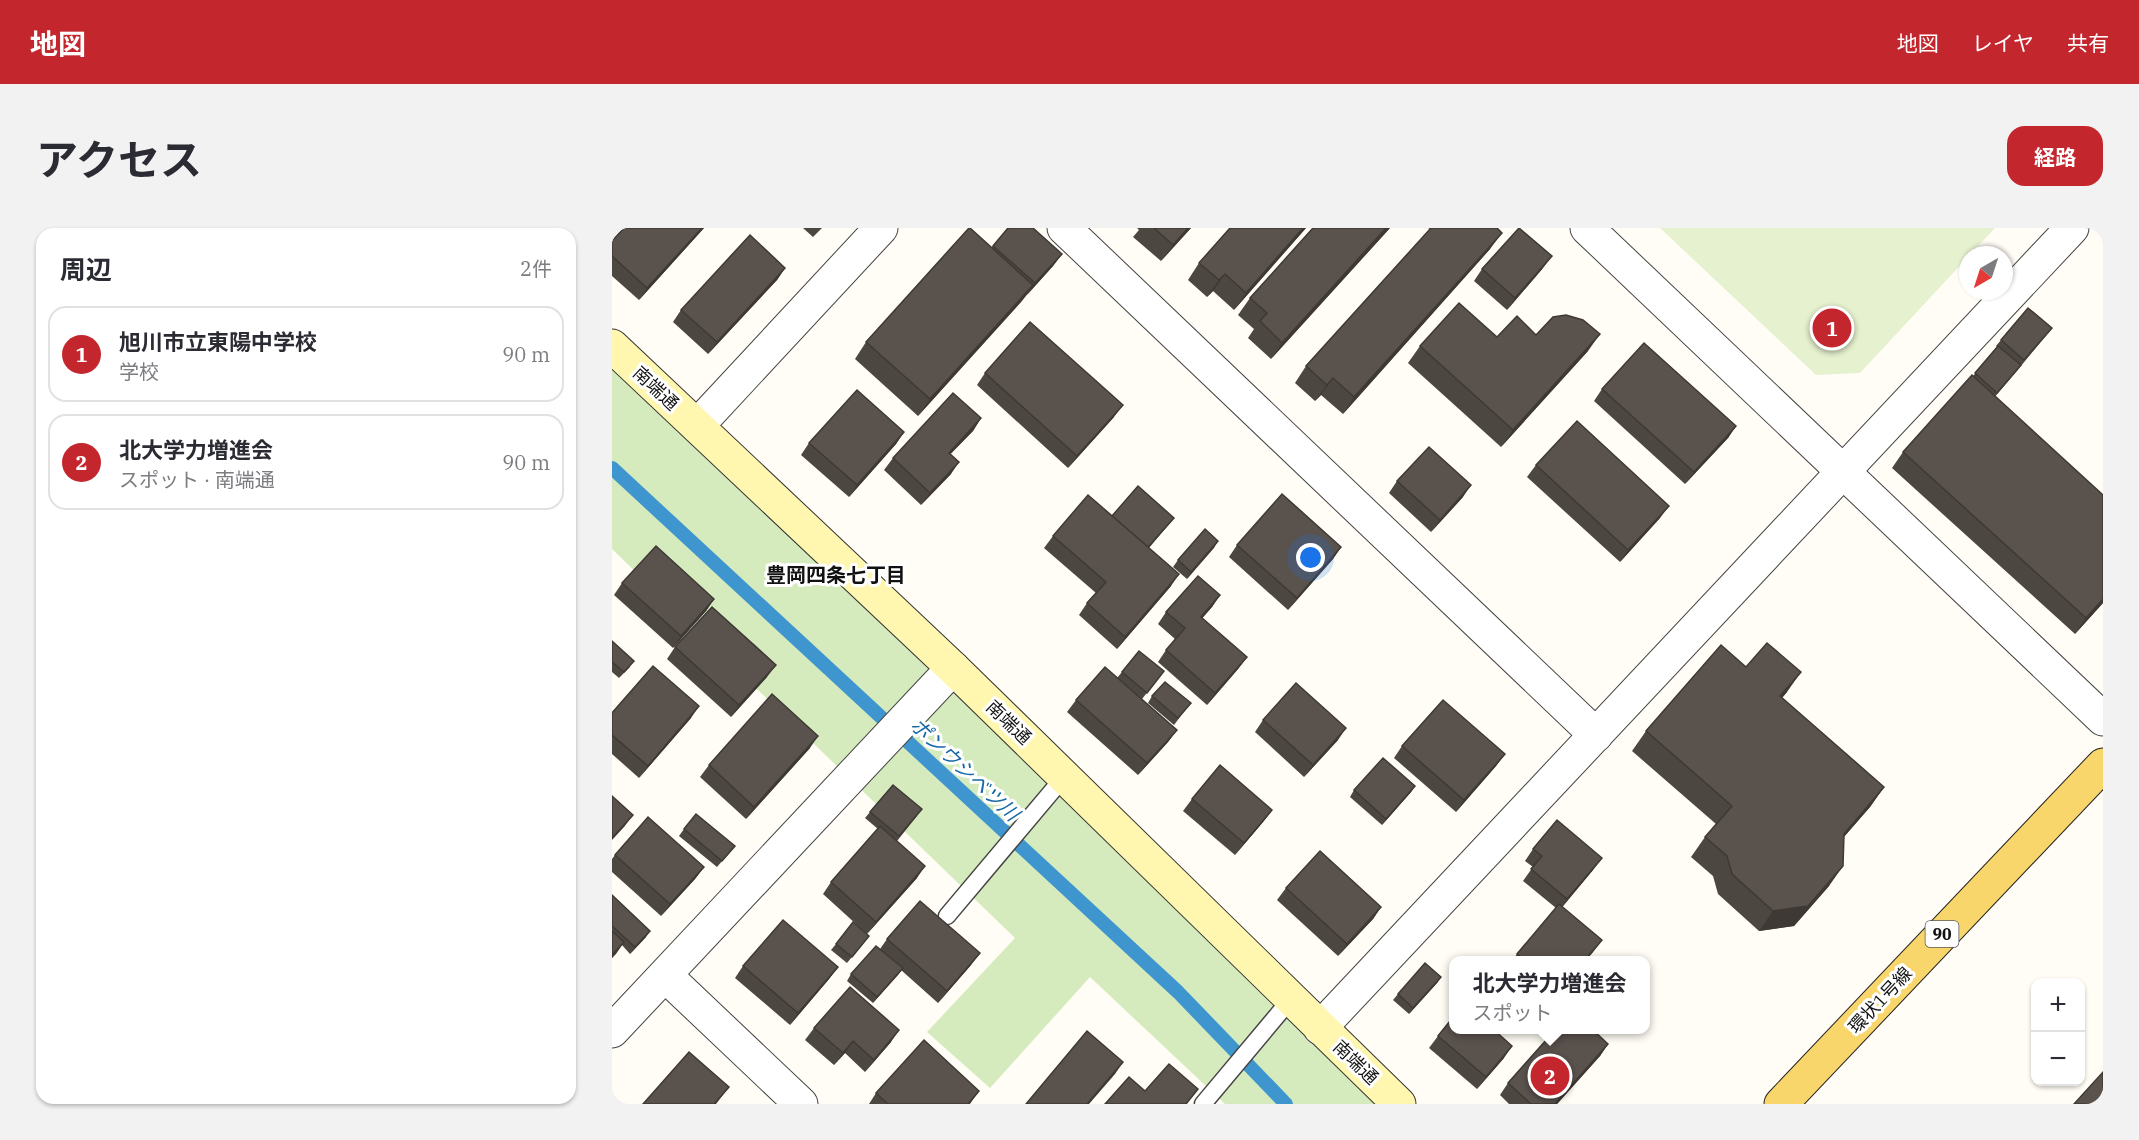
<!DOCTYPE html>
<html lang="ja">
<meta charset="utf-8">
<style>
body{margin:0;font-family:"IBM Plex Serif","Noto Sans JP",serif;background:#f2f2f3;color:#2b2b33}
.controls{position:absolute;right:18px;bottom:18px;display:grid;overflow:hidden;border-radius:12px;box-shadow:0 2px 4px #0004}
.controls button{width:54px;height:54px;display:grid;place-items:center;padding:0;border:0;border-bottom:2px solid #e1e1e2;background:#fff;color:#2b2b33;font:30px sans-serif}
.compass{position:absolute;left:1347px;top:18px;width:54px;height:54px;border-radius:50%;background:#fff;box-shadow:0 2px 4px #0004;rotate:219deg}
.you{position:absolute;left:699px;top:330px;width:21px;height:21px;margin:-15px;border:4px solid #fff;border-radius:50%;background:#1a73e8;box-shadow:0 0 0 9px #1a73e833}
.badge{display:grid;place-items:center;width:39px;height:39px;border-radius:50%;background:#c4262e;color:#fff;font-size:20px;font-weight:700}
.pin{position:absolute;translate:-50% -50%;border:3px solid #fff;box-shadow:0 2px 6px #0006}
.popup{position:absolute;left:837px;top:728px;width:201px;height:78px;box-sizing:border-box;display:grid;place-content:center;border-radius:12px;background:#fff;filter:drop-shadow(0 2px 4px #0005);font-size:20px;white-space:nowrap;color:#7c7c81}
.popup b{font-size:22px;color:#2b2b33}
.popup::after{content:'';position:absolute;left:50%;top:100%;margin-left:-12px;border:12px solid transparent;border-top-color:#fff}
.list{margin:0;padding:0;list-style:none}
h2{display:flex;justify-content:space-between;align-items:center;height:78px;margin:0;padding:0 24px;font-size:26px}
h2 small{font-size:20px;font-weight:400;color:#7c7c81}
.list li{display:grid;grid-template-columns:39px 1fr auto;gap:18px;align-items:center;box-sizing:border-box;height:96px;margin:0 12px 12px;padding:0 12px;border:2px solid #e1e1e2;border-radius:18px}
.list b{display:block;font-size:22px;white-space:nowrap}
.list p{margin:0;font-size:20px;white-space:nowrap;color:#7c7c81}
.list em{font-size:20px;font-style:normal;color:#7c7c81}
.map{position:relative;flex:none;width:1491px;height:876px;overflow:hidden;border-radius:18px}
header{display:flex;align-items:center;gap:36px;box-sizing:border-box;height:84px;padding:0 30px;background:#c4262e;color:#fff}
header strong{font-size:28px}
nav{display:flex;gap:33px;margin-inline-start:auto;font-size:21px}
.intro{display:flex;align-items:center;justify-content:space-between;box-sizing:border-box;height:144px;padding:0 36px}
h1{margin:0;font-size:42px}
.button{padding:15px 27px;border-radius:18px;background:#c4262e;color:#fff;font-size:21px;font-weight:700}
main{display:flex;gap:36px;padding:0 36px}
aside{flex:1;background:#fff;border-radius:18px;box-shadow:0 2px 4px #0004}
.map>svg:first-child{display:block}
.green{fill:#d5ebbd}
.pitch{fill:#e6f2cf}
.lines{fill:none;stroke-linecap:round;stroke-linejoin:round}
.stream{stroke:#3f96cf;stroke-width:14}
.lane-casing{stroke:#444;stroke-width:19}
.street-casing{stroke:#444;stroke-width:35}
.secondary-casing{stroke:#333;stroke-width:35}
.primary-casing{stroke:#222;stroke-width:35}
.lane{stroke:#fff;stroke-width:16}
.street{stroke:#fff;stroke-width:33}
.secondary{stroke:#fff6b0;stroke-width:33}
.primary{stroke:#f9d66b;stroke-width:33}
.wall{fill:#4d4742}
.shaded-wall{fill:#3f3936}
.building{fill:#5a524d;stroke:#3f3936;stroke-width:1.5}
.labels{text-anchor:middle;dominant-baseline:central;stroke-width:6;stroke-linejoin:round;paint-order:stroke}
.shield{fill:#fff;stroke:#585858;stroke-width:1.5}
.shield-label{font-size:16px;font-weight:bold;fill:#111}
.street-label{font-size:18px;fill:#111;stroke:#fff}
.neighbourhood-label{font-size:20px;font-weight:bold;fill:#111;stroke:#fff}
.water-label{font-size:20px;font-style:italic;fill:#1768a6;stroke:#fff}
</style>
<header>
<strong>地図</strong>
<nav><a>地図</a><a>レイヤ</a><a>共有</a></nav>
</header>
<div class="intro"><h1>アクセス</h1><a class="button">経路</a></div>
<main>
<aside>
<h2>周辺<small>2件</small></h2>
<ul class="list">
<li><span class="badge">1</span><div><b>旭川市立東陽中学校</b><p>学校</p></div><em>90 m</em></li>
<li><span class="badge">2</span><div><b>北大学力増進会</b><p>スポット · 南端通</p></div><em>90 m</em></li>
</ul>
</aside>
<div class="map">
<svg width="1491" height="876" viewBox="0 0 1491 876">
<rect width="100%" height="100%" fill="#fffdf5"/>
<!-- green -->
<path class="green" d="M0,118L787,876H613L478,749L378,860L315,804L403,710L0,321Z"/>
<!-- pitch -->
<path class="pitch" d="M1048,0H1383L1248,145L1204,147Z"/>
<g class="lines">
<!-- stream -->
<path class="stream" d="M0,240L566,764L674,876"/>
<!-- lane casing -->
<g class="lane-casing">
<g id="lane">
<path d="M335,688L452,549"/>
<path d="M591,876L679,771"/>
</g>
</g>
<!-- street casing -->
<g class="street-casing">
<g id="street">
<path d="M452,0L984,507"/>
<path d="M975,0L1491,491"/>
<path d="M85,198L269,0"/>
<path d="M54,748L189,876"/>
<path d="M708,800L1460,0"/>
<path d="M0,803L341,440"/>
</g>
</g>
<!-- secondary casing -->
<g class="secondary-casing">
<path id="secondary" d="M0,118L341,440L787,876"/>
</g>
<!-- primary casing -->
<g class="primary-casing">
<path id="primary" d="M1169,876L1491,537"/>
</g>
<!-- lane -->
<use href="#lane" class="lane"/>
<!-- street -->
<use href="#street" class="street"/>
<!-- secondary -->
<use href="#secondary" class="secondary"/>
<!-- primary -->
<use href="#primary" class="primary"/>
</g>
<!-- wall -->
<g class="wall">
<path d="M12,0H92L27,72L0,48V13Z"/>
<path d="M191,0H210L201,9Z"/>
<path d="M396,0L450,26L441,38L306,188L243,131L254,114L380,19Z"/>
<path d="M525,0H579L549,33L521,9L527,2Z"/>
<path d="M694,0L622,82L601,63L595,69L576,52L587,35Z"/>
<path d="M778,0L659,131L636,110L642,101L626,87L638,70Z"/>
<path d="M816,0H885L878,21L731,186L709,167L703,173L683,155L694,138L818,1Z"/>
<path d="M173,40L165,52L96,126L61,94L69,82Z"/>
<path d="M931,40L895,82L862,53L870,41Z"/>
<path d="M1435,106L1383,168L1491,375L1463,406L1280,240L1291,224L1361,148L1385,119L1384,118L1389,112Z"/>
<path d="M924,107L976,123L889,219L796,135L808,118L885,109Z"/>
<path d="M373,145L502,189L456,240L365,157Z"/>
<path d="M990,161L1124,198L1116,210L1073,256L982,173Z"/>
<path d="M369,190L361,203L338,226L339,246L309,277L272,242L281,230Z"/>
<path d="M292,204L284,216L237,269L189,227L197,215Z"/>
<path d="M924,237L1048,290L1008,334L915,249Z"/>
<path d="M785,253L851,269L819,304L777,265Z"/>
<path d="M500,288L557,296L537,320L559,358L505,421L467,387L475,375L484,365L432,320L441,308Z"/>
<path d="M606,313L575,351L561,339L566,332Z"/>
<path d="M625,317L729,319L721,331L676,382L617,329Z"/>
<path d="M10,355L102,371L94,383L61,420L2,367Z"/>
<path d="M608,367L600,379L590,390L635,429L626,441L595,477L546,434L554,422L563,411L546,396L554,384Z"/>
<path d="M0,413L18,439L7,450L0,444Z"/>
<path d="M63,419L155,449L119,489L55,431Z"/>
<path d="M1134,439L1175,464L1170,470L1272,559L1258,579L1231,610L1217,658L1182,698L1147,703L1106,666L1101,648L1079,629L1093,609L1104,596L1020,523L1034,503Z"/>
<path d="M552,443L530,471L509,453L565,502L556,514L526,547L455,484L464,472L505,450L510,444Z"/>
<path d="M540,468L574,481L562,497L536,475Z"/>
<path d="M0,485L79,490L27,550L0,526Z"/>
<path d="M651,492L726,512L692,549L643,504Z"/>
<path d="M790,518L893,526L884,538L844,584L782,530Z"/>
<path d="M198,520L134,591L88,549L97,537Z"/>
<path d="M803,558L799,564L770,597L738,569L742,562Z"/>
<path d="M580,571L660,582L651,594L623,627L571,583Z"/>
<path d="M258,584L305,588L285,613L305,650L255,706L211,666L219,654L266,601L253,590Z"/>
<path d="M72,601L123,618L105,639L67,608Z"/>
<path d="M921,621L981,642L950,679L981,724L974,732H900L944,680L911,653L921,639L913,633Z"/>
<path d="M3,627L92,639L83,651L49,688L0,644V631Z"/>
<path d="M674,660L769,679L761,691L726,728L665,672Z"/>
<path d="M0,667L34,709L18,726L10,717L0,730Z"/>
<path d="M257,708L235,735L219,722L224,716Z"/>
<path d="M275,711L359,737L326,775L289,742L261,775L235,753L239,746L268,721Z"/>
<path d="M131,738L226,739L217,751L178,797L123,750Z"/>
<path d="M829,749L825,755L797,786L781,772L786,766Z"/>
<path d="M202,800L279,814L253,844L233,825L222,837L193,812Z"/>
<path d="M826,808L892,830L865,861L817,820Z"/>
<path d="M996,816L988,828L945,876H897L888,867L896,855Z"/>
<path d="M367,863L358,876H257L264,865Z"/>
</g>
<!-- shaded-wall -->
<g class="shaded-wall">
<path d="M90,0H92L27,72L35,60Z"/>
<path d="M576,0H579L549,33L561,17Z"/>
<path d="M691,0H694L622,82L634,65Z"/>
<path d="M774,0H778L659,131L670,115Z"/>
<path d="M890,5L878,21L731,186L742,169Z"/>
<path d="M450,26L441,38L415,67L423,55Z"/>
<path d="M940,28L931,40L895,82L903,70Z"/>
<path d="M173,40L165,52L96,126L105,114Z"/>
<path d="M613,46L601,63L595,69L607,52Z"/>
<path d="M421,57L410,73L306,188L318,171Z"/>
<path d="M1440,100L1404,144L1381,171L1385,165Z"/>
<path d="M988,106L976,123L889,219L901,202Z"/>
<path d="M721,150L709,167L703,173L715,157Z"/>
<path d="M511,177L502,189L456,240L465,228Z"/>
<path d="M369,190L361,203L328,237L337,225Z"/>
<path d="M1124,198L1116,210L1073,256L1082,244Z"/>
<path d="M292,204L284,216L237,269L245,257Z"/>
<path d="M347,234L339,246L309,277L318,265Z"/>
<path d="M859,257L851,269L819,304L828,292Z"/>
<path d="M1057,278L1048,290L1008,334L1016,322Z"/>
<path d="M562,290L557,296L530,327L535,320Z"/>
<path d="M606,313L602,320L575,351L579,344Z"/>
<path d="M729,319L721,331L676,382L685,370Z"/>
<path d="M567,346L559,358L505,421L513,409Z"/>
<path d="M608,367L600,379L581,401L589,389Z"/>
<path d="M102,371L94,383L61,420L69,408Z"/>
<path d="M1491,371V375L1463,406L1474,390Z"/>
<path d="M635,429L626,441L595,477L603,465Z"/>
<path d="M164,437L155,449L119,489L127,477Z"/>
<path d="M1189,444L1175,464L1154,488L1168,468Z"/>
<path d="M87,478L79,490L27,550L36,538Z"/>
<path d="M734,500L726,512L692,549L701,537Z"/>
<path d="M565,502L556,514L526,547L535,535Z"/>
<path d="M206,508L198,520L134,591L142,579Z"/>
<path d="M893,526L884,538L844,584L852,572Z"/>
<path d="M803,558L799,564L770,597L774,591Z"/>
<path d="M1272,559L1258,579L1217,626L1232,606Z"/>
<path d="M660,582L651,594L623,627L632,615Z"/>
<path d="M21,587L12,599L0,612V610Z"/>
<path d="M990,630L981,642L947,683L955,671Z"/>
<path d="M313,638L305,650L255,706L264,694Z"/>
<path d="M1231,638L1217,658L1182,698L1147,703L1161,683Z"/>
<path d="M92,639L83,651L49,688L58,676Z"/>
<path d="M769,679L761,691L726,728L735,716Z"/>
<path d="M38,703L34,709L18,726L23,719Z"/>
<path d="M990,712L981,724L974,732H973Z"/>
<path d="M12,714L4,726L0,730V727Z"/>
<path d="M368,725L359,737L326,775L335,763Z"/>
<path d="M226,739L217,751L178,797L186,785Z"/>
<path d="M291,740L286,747L261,775L265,769Z"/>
<path d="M829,749L825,755L797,786L801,780Z"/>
<path d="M287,802L279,814L253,844L262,832Z"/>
<path d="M241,813L233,825L222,837L231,825Z"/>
<path d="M996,816L988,828L945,876H943Z"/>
<path d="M900,818L892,830L865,861L874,849Z"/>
<path d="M511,834L503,846L477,876H475Z"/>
<path d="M117,859L104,876H102Z"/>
</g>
<!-- building -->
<g class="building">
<path d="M12,0H90L35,60L0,28V13Z"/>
<path d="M357,0H358L421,57L318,171L254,114Z"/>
<path d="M396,0H421L450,26L423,55L381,18Z"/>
<path d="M542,0H576L561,17Z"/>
<path d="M618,0H691L634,65L613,46L607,52L587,35Z"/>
<path d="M701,0H774L670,115L648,93L655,85L638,70Z"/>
<path d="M819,0H885L890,5L742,169L721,150L715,157L694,138Z"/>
<path d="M907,0L940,28L903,70L870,41Z"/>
<path d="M138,7L173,40L105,114L69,82Z"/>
<path d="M847,75L885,109L905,88L924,107L941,89L954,87L971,92L988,106L901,202L808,118Z"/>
<path d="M1416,80L1440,100L1412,132L1389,112Z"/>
<path d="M418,94L511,177L465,228L373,145Z"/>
<path d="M1032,115L1124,198L1082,244L990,161Z"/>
<path d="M1386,118L1409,137L1385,165L1363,145Z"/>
<path d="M1360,147L1491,267V371L1474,390L1291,224Z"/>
<path d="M245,162L292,204L245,257L197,215Z"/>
<path d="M341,165L369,190L337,225L347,234L318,265L281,230Z"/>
<path d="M965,193L1057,278L1016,322L924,237Z"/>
<path d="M817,219L859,257L828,292L785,253Z"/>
<path d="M526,258L562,290L536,319L500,288Z"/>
<path d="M670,266L729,319L685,370L625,317Z"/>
<path d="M476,267L567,346L513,409L475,375L494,354L441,308Z"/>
<path d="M593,301L606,313L579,344L566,332Z"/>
<path d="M44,318L102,371L69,408L10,355Z"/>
<path d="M586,348L608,367L589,389L635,429L603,465L554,422L573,400L554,384Z"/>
<path d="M100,379L164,437L127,477L63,419Z"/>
<path d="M0,413L22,433L12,444L0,434Z"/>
<path d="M1155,415L1189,444L1168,468L1272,559L1232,606L1231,638L1196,678L1161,683L1120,646L1115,628L1093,609L1120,578L1034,503L1109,417L1134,439Z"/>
<path d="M527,423L552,443L535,465L510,444Z"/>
<path d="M41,438L87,478L36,538L0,507V485Z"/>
<path d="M493,439L565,502L535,535L464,472Z"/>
<path d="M553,454L579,475L566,490L540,468Z"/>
<path d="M684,455L734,500L701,537L651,492Z"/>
<path d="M160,466L206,508L142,579L97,537Z"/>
<path d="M831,472L893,526L852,572L790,518Z"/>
<path d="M771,530L803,558L774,591L742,562Z"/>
<path d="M608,537L660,582L632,615L580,571Z"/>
<path d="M281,557L310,581L287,608L258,584Z"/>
<path d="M0,568L21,587L0,610Z"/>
<path d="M84,586L123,618L110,633L72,601Z"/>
<path d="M36,589L92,639L58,676L3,627Z"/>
<path d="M945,592L990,630L955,671L919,641L930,628L921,621Z"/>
<path d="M268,598L313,638L264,694L219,654Z"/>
<path d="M708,623L769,679L735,716L674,660Z"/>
<path d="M0,667L38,703L23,719L0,698Z"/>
<path d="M308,673L368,725L335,763L275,711Z"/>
<path d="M947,676L990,712L973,732H912L905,726Z"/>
<path d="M171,692L226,739L186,785L131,738Z"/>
<path d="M241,694L257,708L240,729L224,716Z"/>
<path d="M0,703L12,714L0,727Z"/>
<path d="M264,718L291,740L265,769L239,746Z"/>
<path d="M875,729L879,732H872Z"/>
<path d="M813,735L829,749L801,780L786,766Z"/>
<path d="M238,759L287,802L262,832L241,813L231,825L202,800Z"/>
<path d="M842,788V801H881L900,818L874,849L826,808Z"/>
<path d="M944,801H980L996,816L943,876H919L896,855Z"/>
<path d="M475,803L511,834L475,876H414Z"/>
<path d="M312,812L367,863L356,876H276L264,865Z"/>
<path d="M77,824L117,859L102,876H31Z"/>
<path d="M557,836L586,861L574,876H493L517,849L533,863Z"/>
<path d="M1491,844V876H1462Z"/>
</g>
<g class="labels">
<!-- shield labels -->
<rect class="shield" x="1313.5" y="693" width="33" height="26" rx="4.5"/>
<g class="shield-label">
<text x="1330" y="706">90</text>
</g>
<!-- street labels -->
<g class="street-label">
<text transform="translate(44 160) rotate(43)">南端通</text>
<text transform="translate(397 494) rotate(44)">南端通</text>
<text transform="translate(1268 772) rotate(-47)">環状1号線</text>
<text transform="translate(744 834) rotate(44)">南端通</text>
</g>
<!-- neighbourhood labels -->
<g class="neighbourhood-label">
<text x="224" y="346">豊岡四条七丁目</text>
</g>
<!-- water labels -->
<g class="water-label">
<text transform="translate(353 541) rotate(43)">ポンウシベツ川</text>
</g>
</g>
</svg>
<div class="controls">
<button>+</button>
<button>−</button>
</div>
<svg class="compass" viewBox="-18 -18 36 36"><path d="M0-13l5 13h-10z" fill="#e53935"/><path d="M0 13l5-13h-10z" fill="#7c7c81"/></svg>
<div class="you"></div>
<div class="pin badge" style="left:1220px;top:100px">1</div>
<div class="pin badge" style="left:938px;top:848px">2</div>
<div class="popup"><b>北大学力増進会</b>スポット</div>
</div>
</main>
